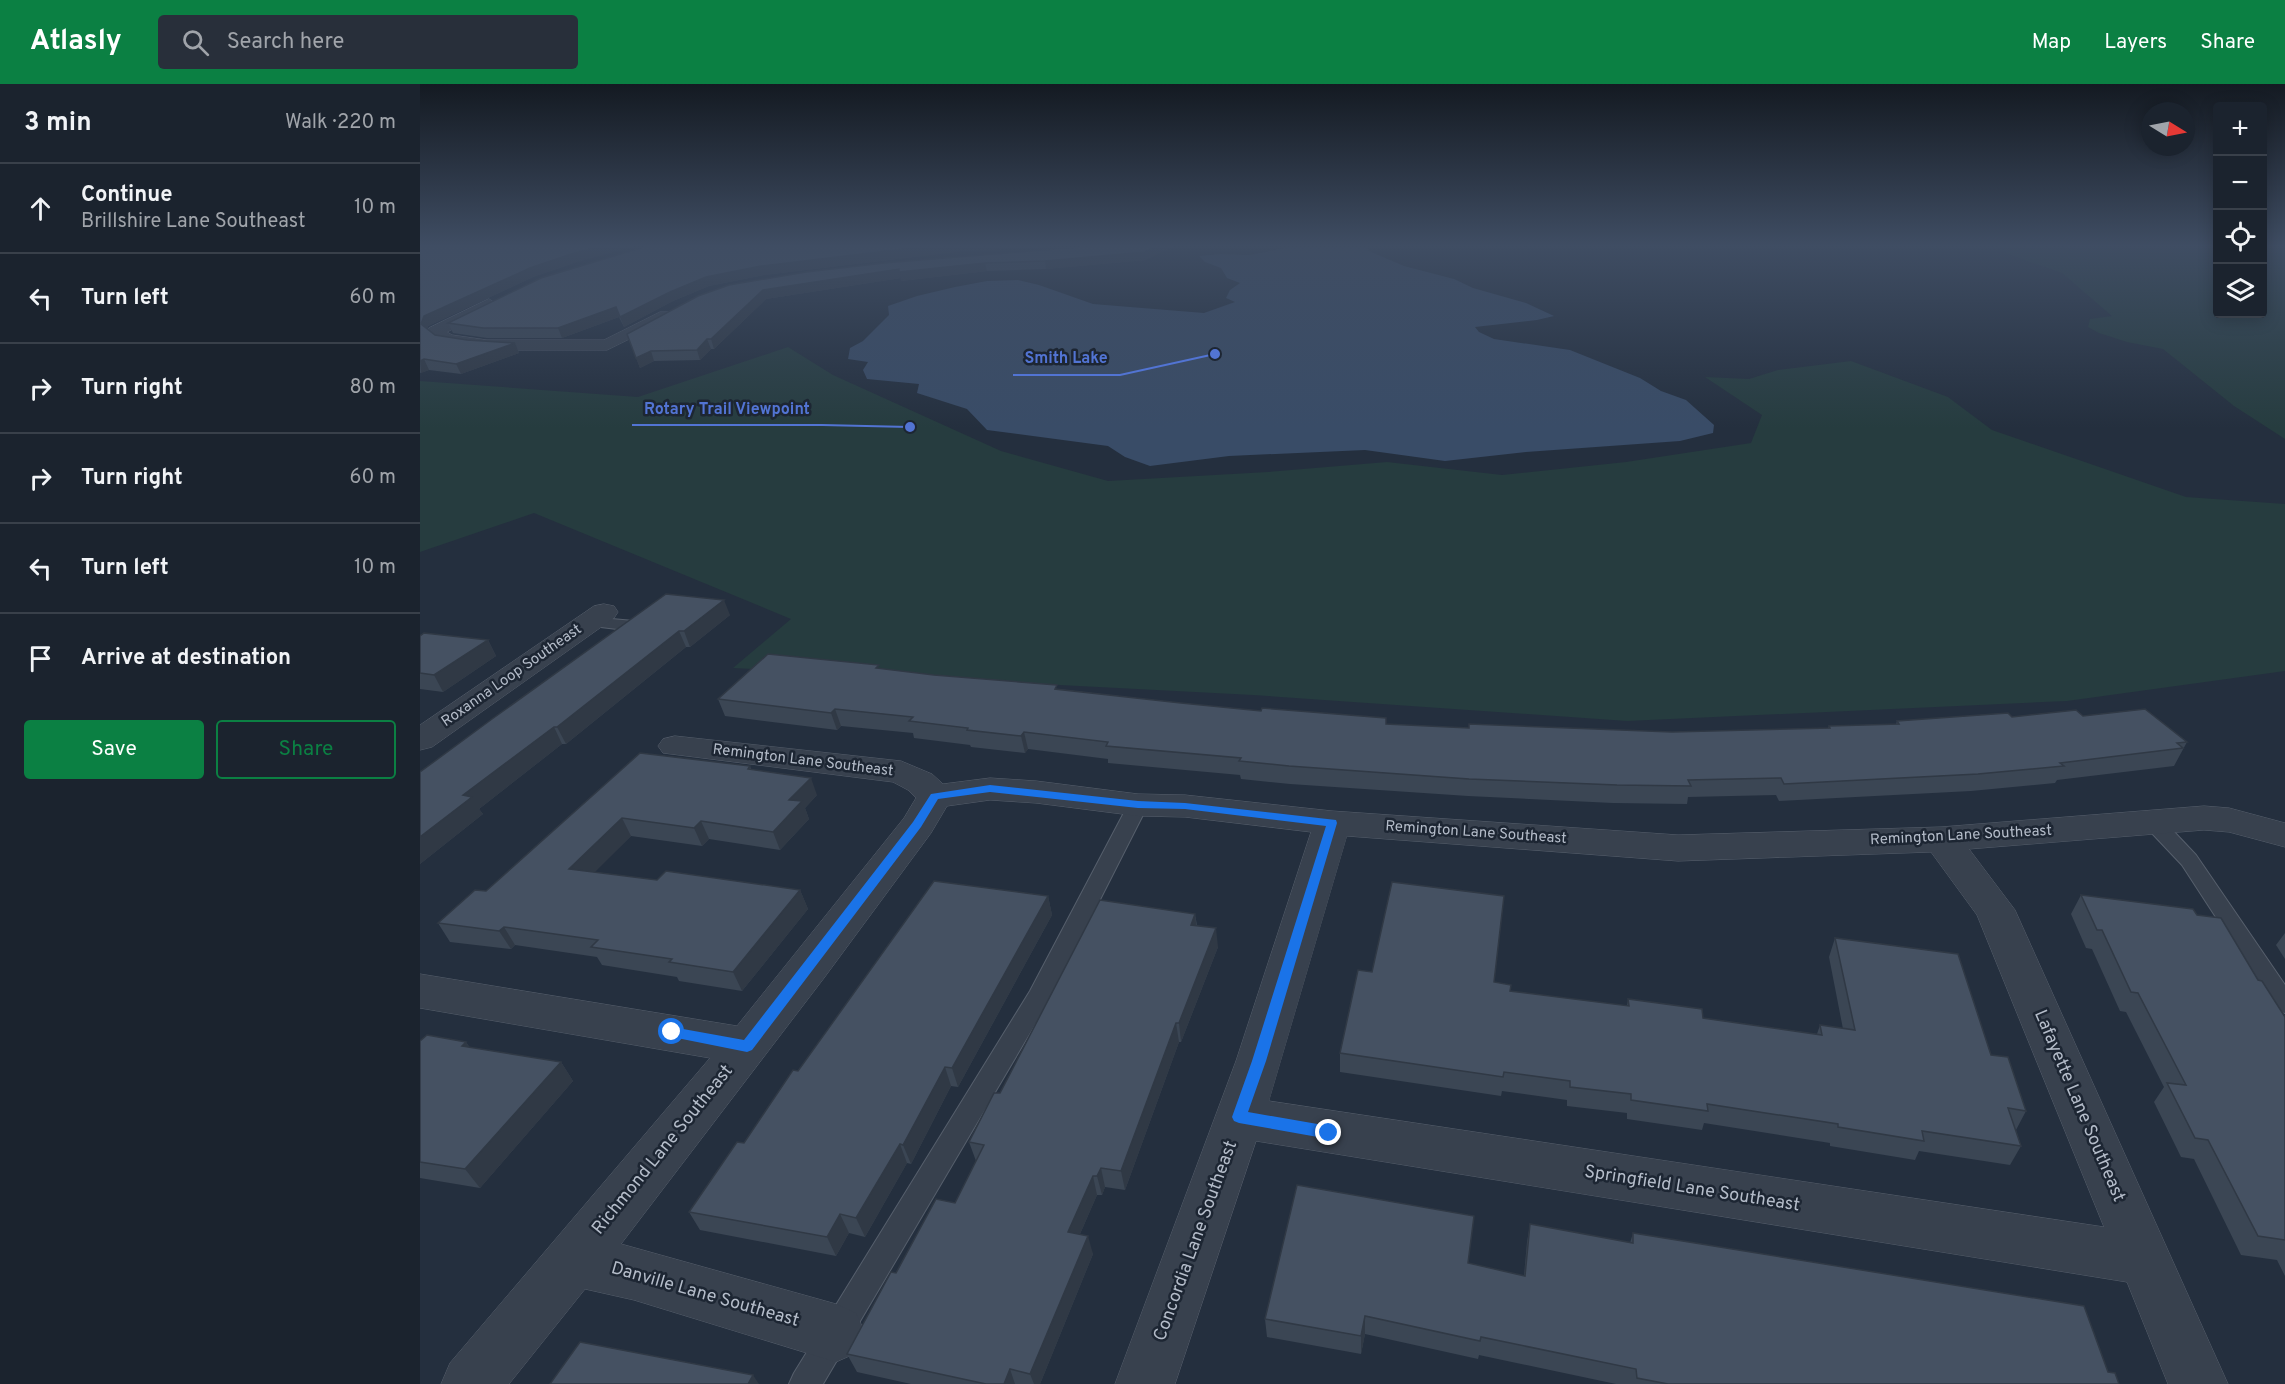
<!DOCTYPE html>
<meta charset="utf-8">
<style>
body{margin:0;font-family:Overpass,sans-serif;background:#282f3a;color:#f1f3f6}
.controls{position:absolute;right:18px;top:18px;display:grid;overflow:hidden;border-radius:6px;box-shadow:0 3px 15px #0003}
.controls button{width:54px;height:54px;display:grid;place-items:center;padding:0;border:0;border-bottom:2px solid #39404a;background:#1b232e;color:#f1f3f6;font:30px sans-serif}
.compass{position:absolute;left:1721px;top:18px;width:54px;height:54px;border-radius:50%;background:#1b232e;box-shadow:0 3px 15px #0003;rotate:100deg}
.stop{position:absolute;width:18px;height:18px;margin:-14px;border:4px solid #1a73e8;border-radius:50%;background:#fff}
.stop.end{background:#1a73e8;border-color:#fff;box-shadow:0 2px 6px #0008}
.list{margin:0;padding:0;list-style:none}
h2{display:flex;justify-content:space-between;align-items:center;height:78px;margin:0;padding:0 24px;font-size:26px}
h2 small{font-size:20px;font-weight:400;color:#a0a4aa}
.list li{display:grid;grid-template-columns:39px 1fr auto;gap:18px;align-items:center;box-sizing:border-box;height:90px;padding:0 24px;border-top:2px solid #39404a}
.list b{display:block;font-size:22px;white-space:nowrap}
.list p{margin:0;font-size:20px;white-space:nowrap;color:#a0a4aa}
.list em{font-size:20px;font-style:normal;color:#a0a4aa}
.actions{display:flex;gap:12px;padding:18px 24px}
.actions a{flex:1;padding:14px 0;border:2px solid #0b8043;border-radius:6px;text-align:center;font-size:21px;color:#0b8043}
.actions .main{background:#0b8043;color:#fff}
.icon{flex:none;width:33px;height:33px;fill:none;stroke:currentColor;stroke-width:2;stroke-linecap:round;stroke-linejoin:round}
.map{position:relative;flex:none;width:1865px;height:1300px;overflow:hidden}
header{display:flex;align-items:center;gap:36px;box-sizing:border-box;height:84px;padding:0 30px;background:#0b8043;color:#fff}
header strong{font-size:28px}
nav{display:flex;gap:33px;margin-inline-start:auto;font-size:21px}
.search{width:420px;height:54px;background:#282f3a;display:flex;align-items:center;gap:15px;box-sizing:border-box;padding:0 21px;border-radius:6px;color:#a0a4aa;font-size:22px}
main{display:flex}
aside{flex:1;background:#1b232e}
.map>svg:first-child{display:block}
.green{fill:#263c3f}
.water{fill:#394c67}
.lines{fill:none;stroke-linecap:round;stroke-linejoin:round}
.service-casing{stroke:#565f6c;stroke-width:2}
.minor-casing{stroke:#565f6c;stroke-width:1}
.service{fill:#38414e;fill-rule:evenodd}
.minor{fill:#38414e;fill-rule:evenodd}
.wall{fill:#3b4654}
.shaded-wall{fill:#303945}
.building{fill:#455162;stroke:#303945;stroke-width:1.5}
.route{fill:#1a73e8}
.labels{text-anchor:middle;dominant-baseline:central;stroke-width:5;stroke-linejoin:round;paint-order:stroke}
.street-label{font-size:15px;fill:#b4bcc9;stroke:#1d2633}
.near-street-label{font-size:18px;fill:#b4bcc9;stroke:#1d2633}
.leader{fill:none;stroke:#5274d3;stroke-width:2}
.callout-dot{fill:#5274d3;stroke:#1d2633;stroke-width:2}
.callout-label{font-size:16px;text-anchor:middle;font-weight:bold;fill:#5274d3;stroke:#1d2633;stroke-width:5;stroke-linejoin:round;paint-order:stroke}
</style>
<header>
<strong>Atlasly</strong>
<div class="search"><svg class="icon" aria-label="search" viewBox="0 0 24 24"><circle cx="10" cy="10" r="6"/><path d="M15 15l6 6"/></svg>Search here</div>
<nav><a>Map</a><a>Layers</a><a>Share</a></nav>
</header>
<main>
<aside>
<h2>3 min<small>Walk · 220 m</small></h2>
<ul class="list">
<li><svg class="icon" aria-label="ahead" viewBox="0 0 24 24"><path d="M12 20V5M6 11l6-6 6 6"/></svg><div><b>Continue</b><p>Brillshire Lane Southeast</p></div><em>10 m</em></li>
<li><svg class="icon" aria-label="left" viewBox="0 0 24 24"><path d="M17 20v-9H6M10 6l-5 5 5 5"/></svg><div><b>Turn left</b></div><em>60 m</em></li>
<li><svg class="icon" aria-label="right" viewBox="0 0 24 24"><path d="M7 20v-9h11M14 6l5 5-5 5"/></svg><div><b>Turn right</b></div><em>80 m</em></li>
<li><svg class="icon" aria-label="right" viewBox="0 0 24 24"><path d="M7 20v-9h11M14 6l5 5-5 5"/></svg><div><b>Turn right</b></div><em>60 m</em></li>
<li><svg class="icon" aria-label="left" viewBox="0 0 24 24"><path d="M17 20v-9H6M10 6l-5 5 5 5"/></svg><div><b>Turn left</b></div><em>10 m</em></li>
<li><svg class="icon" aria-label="arrive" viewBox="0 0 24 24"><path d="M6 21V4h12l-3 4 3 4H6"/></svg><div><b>Arrive at destination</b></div></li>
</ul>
<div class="actions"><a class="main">Save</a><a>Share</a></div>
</aside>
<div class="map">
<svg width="1865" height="1300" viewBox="0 0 1865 1300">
<rect width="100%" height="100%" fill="#242f3e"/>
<!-- green -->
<g class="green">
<path d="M1576,162L1797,163L1798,230H1842L1843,163H1865V355L1814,322L1743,265L1707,258L1679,249L1668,243L1670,235L1692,232L1642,189L1588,170Z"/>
<path d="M368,263L413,291L581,367L688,397L848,388L967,378L1082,391L1206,378L1331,359L1342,331L1285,293L1329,295L1358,286L1431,277L1528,313L1572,346L1766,413L1865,420V587L1647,617L1207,637L833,611L313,584L371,535L114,429L0,468V297L218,313Z"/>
</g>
<!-- water -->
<path class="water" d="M872,163H947L949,167L984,182L1034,195L1053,204L1106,219L1134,232L1117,236L1055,243L1059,248L1074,255L1150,266L1220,294L1241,307L1266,316L1294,341L1293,349L1260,357L1106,368L1025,377L945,366L809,372L730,382L705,373L688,362L567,346L547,325L497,309L499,300L447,295L443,286L448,278L428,275L430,264L443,257L469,231L468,222L497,212L535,203L567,197L598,196L619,201L673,220L784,229L815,218L806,214L810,206L820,199L807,194L801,184L785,178L779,172L801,170L829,171Z"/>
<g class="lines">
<!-- service casing -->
<g class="service-casing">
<g id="service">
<path d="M169,533L214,537L222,542L214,547L164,541L161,538L164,535Z"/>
<path d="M718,715L725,717L728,721L627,920L403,1300H369L374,1289L610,907L708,721L711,717Z"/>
<path d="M1734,733L1741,734L1776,771L1865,901V929L1857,927L1762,781L1727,744L1724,739L1727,734Z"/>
</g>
</g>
<!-- minor casing -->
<g class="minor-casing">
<g id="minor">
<path d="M69,215L77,220L75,223L27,248L32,251L67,256H184L240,228H252L254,231L252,234L187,266H67L21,260L7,248L9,244Z"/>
<path d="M184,520L194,522L198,528L194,534L12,663L0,666V641L174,522Z"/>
<path d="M255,652L481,677L512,690L523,700L570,694L616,697L718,710L765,711L912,727L1258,751L1521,743L1784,722L1809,724L1865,739V763L1809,748L1784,746L1549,765L1595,826L1808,1300H1748L1707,1198L836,1057L755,1300H695L816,977L891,748L765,733L718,732L616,719L570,716L527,722L511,749L404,894L201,1160L416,1220L436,1229L445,1249L436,1269L416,1278L214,1216L165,1205L89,1300H21L30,1279L290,974L0,924V890L317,942L484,734L496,714L488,706L473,698L243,669L238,662L243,655ZM927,752L1258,777L1511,768L1557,831L1684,1143L849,1017Z"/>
</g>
</g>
<!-- service -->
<use href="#service" class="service"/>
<!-- minor -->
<use href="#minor" class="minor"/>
</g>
<!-- wall -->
<g class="wall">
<path d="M0,162L154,179L113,193L8,242L7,245L15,251L47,256L95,259L99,269L41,290L9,286L0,289Z"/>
<path d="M227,162L535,168L344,191L289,202L253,217L204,243L199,233L142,254H67L33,249L28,239Z"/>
<path d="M669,164L726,176L626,185L567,187L481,197V194L346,215L294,265H291L280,276L234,277L220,284L207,250L278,212Z"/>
<path d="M246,510L310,531L270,563H266L146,660H142L59,725L63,730L0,780V688Z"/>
<path d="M0,552L68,556L76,572L23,608L0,605Z"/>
<path d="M460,585L761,619L841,627L966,634V640L1048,644L1252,648L1408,644L1409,642L1476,640L1477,637L1592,633L1663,632L1767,658L1754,682L1637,696L1635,699L1551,707L1359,717L1356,711L1268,713L1267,720L1193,719L1048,712L870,700L821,695L820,691L688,679V675L608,665L605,669L551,663L550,661L494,654L493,649L421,642L417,646L305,632L298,615Z"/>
<path d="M220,669L330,682L331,685L397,711L385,724L389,735L360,766L289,755L282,762L211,752L174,788L237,796L380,806L388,825L322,907L259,897L257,893L182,881L177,873L95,861L91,865L30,858L18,839L66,807Z"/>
<path d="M1661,811L1777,831L1838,896L1865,933V1192L1857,1176L1821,1171L1774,1075L1761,1073L1734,1018L1744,1003L1706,928L1700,927L1672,865L1666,864L1651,830Z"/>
<path d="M628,812L632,831L538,1003L531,1002L491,1080L487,1079L445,1153L429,1149L416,1172L280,1146L269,1128L324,1059L378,987Z"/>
<path d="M775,830L777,841L798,863L761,958H759L705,1106L685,1103L682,1111H677L660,1150L673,1170L620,1300H491L437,1288L427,1270L476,1189L535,1119L556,1077L549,1058L580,1009Z"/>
<path d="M1865,849V875L1856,861Z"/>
<path d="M1415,854L1571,971L1606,1027L1596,1046L1601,1062L1590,1081L1499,1067L1495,1076L1410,1062V1059L1284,1039L1282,1046L1207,1035V1029L1147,1022V1016L1082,1007L1081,1012L920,988V969L952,888L1074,898L1090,907L1207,922L1208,915L1283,934L1397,950L1400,941L1423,945L1409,873Z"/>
<path d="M0,957L46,958L50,964L141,978L153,997L60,1104L0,1094Z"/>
<path d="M1110,1140L1210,1159L1213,1149L1688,1288L1699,1300H1196L1059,1271L1058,1275L945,1250L941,1270L847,1253L845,1235L1104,1192L1107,1158Z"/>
</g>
<!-- shaded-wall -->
<g class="shaded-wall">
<path d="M182,162H215L154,179L113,193L8,242L5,249L1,240L4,232L110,184L151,170Z"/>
<path d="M509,162H638L535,168L344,191L289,202L253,217L204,243L200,233L250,208L286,193L341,182Z"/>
<path d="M737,162H755L726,176L626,185L625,177Z"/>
<path d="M565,179L567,187L481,197L479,188Z"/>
<path d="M479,185L481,194L346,215L294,265L291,255L343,206Z"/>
<path d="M196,223L199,233L142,254L138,244Z"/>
<path d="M287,255L291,265L280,276L277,266Z"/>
<path d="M95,259L99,269L41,290L36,280Z"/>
<path d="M231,267L234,277L220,284L216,274Z"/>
<path d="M4,275L9,286L1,289L0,277Z"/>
<path d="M304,516L310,531L270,563L264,547Z"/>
<path d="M259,547L266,563L146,660L137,643Z"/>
<path d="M68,556L76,572L23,608L14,591Z"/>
<path d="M415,625L421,642L417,646L411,629Z"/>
<path d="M134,643L142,660L59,725L63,730L0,780V753L43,711Z"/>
<path d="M604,648L608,665L605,669L601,652Z"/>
<path d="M391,694L397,711L385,724L389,735L360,766L353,748L369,716Z"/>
<path d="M202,734L211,752L159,804L149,785Z"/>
<path d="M281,737L289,755L282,762L274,744Z"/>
<path d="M380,806L388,825L322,907L313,888Z"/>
<path d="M628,812L632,831L538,1003L532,984Z"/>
<path d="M775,830L777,848L771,841Z"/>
<path d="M84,843L95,861L91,865L79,847Z"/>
<path d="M796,844L798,863L761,958L759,939Z"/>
<path d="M756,939L759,958L705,1106L701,1087Z"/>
<path d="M46,958L59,977L42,962Z"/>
<path d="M141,978L153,997L60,1104L45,1085Z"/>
<path d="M525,983L531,1002L491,1080L483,1061Z"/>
<path d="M480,1060L487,1079L445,1153L436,1134Z"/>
<path d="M681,1084L685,1103L682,1111L677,1092Z"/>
<path d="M673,1092L677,1111L653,1166L648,1148Z"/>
<path d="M420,1130L429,1149L416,1172L407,1153Z"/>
<path d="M668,1152L673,1170L620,1300H614L610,1290Z"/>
<path d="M945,1232V1250L941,1270V1252Z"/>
<path d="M590,1285L595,1300H584Z"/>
<path d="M333,1291L339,1300H328Z"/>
</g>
<!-- building -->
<g class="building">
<path d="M0,162H182L151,170L110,184L4,232L1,240L15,251L47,256L95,259L36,280L4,275L0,277Z"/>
<path d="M227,162H509L341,182L286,193L250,208L200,233L196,223L138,244H63L28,239L121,194Z"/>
<path d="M673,162H737L725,168L625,177L565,179L479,188V185L343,206L291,255H287L277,266L231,267L216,274L207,250L278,212L309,201L386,188L464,179Z"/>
<path d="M246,510L304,516L264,547H259L137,643H134L43,711L52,713L0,753V688L72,635Z"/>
<path d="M4,549L68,556L14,591L0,589V552Z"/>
<path d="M348,570L459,581L456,584L514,591L637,601L635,605L761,619L841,627L842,624L966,634V640L1049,644V640L1252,648L1410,644L1409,642L1479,640L1477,637L1588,629L1592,633L1656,626L1663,632L1725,625L1767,658L1757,659L1763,664L1640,679L1644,682L1558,690L1364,700L1361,694L1268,696L1271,702L1197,701L1049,695L869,682L819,677L821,674L686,662L688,658L604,648L601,652L547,646L548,644L489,637L493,633L415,625L411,629L298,615Z"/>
<path d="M220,669L330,682L328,685L391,694L369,716L382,717L353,748L281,737L274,744L202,734L149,785L237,796L246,787L380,806L313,888L249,878L252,875L171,863L178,856L84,843L79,847L18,839L55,806L66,807Z"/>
<path d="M514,797L628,812L532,984L525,983L483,1061L480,1060L436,1134L420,1130L407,1153L269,1128L317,1058L324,1059L373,986L378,987Z"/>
<path d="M972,798L1084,812L1074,898L1091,901L1090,907L1209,922L1208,915L1282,925L1283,934L1402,951L1400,941L1435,946L1415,854L1538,870L1571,971L1588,973L1606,1027L1588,1024L1601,1062L1502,1047L1504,1057L1418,1043V1040L1287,1020L1288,1027L1211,1016V1010L1150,1003V997L1084,988L1083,993L920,969L938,886L952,888Z"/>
<path d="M1661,811L1773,825L1777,831L1801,834L1838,896L1842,897L1865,933V1156L1838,1152L1788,1056L1775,1054L1747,999L1766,1001L1718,909L1711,908L1682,846H1677Z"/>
<path d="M680,816L775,830L771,841L796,844L759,939H756L701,1087L681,1084L677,1092H673L648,1148L668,1152L610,1290L590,1285L584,1300H566L427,1270L471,1188L476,1189L516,1115L535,1119L564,1061L549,1058L574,1009H580Z"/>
<path d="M7,951L46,958L42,962L141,978L45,1085L0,1078V957Z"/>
<path d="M877,1101L1054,1132L1048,1179L1105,1192L1110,1140L1213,1159V1149L1664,1222L1688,1288L1695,1289L1699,1300H1248L1217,1294L1216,1285L1061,1253L1060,1257L945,1232L941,1252L845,1235Z"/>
<path d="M160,1258L333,1291L328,1300H130Z"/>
</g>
<!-- sky -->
<linearGradient id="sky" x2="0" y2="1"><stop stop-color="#141a22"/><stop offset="0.47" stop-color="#3f4d63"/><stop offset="1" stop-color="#3f4d63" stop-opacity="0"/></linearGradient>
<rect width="1865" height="344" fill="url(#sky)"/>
<!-- route -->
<path class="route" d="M570,701L718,717L765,719L916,736L917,739L846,977L828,1028L909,1042L914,1044L916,1049L914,1053L909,1055L819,1039L814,1037L812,1033L832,977L906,742L765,725L718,724L570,708L518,715L501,743L332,966L327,968L247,952L246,948L247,945L252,943L324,956L493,738L511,710Z"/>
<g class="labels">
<!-- street labels -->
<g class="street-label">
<text transform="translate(92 592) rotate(-35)">Roxanna Loop Southeast</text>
<text transform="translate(383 677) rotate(7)">Remington Lane Southeast</text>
<text transform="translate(1056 749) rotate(4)">Remington Lane Southeast</text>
<text transform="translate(1541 752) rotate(-3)">Remington Lane Southeast</text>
</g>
<!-- near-street labels -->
<g class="near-street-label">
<text transform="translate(1659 1022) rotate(67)">Lafayette Lane Southeast</text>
<text transform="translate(243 1066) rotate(-51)">Richmond Lane Southeast</text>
<text transform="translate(1272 1105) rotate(9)">Springfield Lane Southeast</text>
<text transform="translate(776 1157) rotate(-70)">Concordia Lane Southeast</text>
<text transform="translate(285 1211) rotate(16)">Danville Lane Southeast</text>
</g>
</g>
<!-- callouts -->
<path class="leader" d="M795 270L700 291H593M490 343L402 341H212"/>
<g class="callout-dot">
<circle cx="795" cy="270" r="6"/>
<circle cx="490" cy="343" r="6"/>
</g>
<g class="callout-label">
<text x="646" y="279">Smith Lake</text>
<text x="307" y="330">Rotary Trail Viewpoint</text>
</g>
</svg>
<div class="controls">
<button>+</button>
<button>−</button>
<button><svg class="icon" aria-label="locate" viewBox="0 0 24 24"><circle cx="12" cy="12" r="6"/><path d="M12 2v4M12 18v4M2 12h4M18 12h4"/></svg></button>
<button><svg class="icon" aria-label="layers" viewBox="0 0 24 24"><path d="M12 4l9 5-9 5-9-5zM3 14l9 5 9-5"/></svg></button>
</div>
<svg class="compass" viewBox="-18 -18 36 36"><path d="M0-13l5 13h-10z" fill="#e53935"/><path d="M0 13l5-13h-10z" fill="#a0a4aa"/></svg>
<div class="stop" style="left:252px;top:948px"></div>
<div class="stop end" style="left:909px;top:1049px"></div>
</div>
</main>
